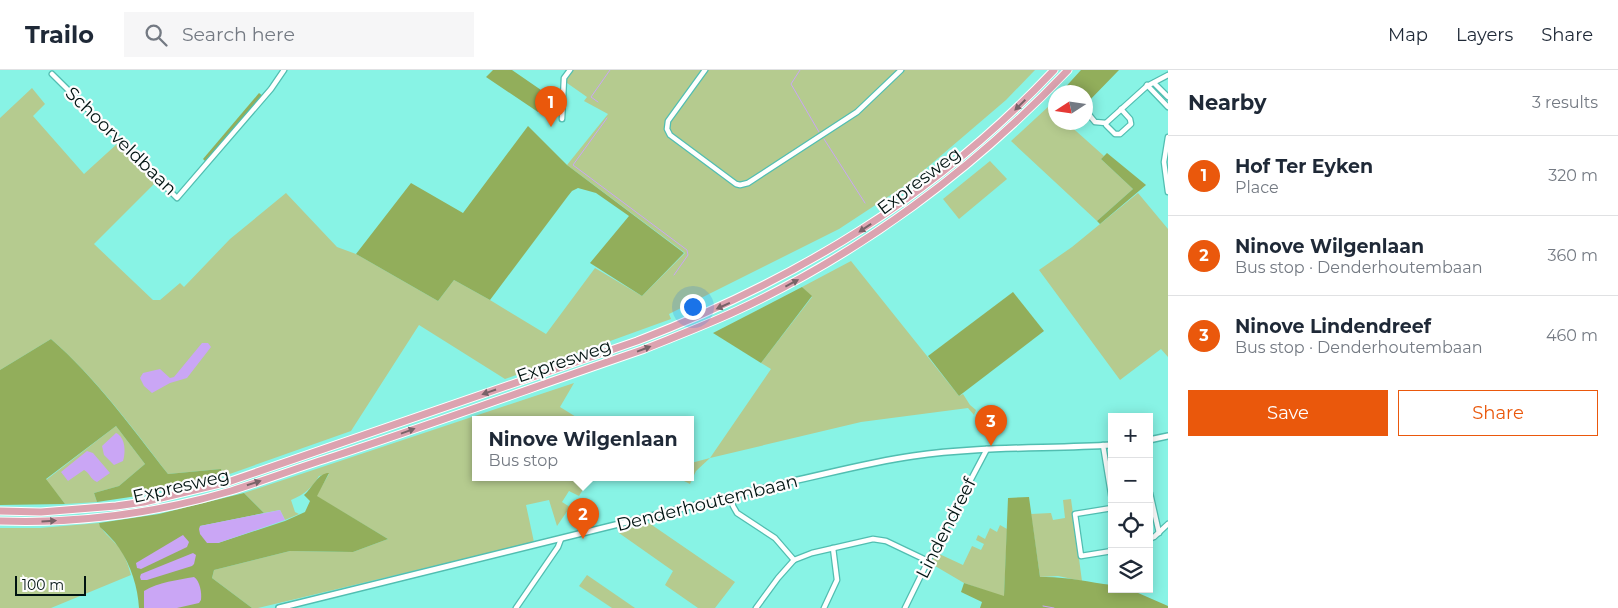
<!DOCTYPE html>
<meta charset="utf-8">
<style>
body{margin:0;font-family:Montserrat,sans-serif;background:#f6f6f7;color:#1f2937}
.controls{position:absolute;right:15px;bottom:15px;display:grid;overflow:hidden;border-radius:0px;box-shadow:0 2px 12px #0003}
.controls button{width:45px;height:45px;display:grid;place-items:center;padding:0;border:0;border-bottom:1px solid #e0e1e3;background:#fff;color:#1f2937;font:25px sans-serif}
.compass{position:absolute;left:1048px;top:15px;width:45px;height:45px;border-radius:50%;background:#fff;box-shadow:0 2px 12px #0003;rotate:258deg}
.scale{position:absolute;left:15px;bottom:12px;width:71px;box-sizing:border-box;padding-left:5px;border:2px solid #001311;border-top:0;font-size:14px;line-height:18px;white-space:nowrap;color:#001311;-webkit-text-stroke:4px #fdfdfd;paint-order:stroke}
.you{position:absolute;left:692px;top:236px;width:18px;height:18px;margin:-12px;border:4px solid #fff;border-radius:50%;background:#1a73e8;box-shadow:0 0 0 8px #1a73e833}
.badge{display:grid;place-items:center;width:32px;height:32px;border-radius:50%;background:#ea580c;color:#fff;font-size:16px;font-weight:700}
.pin{position:absolute;translate:-50% -41px;filter:drop-shadow(0 1px 2px #0008)}
.pin::after{content:'';position:absolute;top:26px;width:18px;height:15px;background:inherit;clip-path:polygon(0 0,100% 0,50% 100%)}
.popup{position:absolute;left:472px;top:346px;width:222px;height:65px;box-sizing:border-box;display:grid;place-content:center;border-radius:0px;background:#fff;filter:drop-shadow(0 1px 4px #0005);font-size:16px;white-space:nowrap;color:#747a83}
.popup b{font-size:19px;color:#1f2937}
.popup::after{content:'';position:absolute;left:50%;top:100%;margin-left:-10px;border:10px solid transparent;border-top-color:#fff}
.list{margin:0;padding:0;list-style:none}
h2{display:flex;justify-content:space-between;align-items:center;height:65px;margin:0;padding:0 20px;font-size:21px}
h2 small{font-size:16px;font-weight:400;color:#747a83}
.list li{display:grid;grid-template-columns:32px 1fr auto;gap:15px;align-items:center;box-sizing:border-box;height:80px;padding:0 20px;border-top:1px solid #e0e1e3}
.list b{display:block;font-size:19px;white-space:nowrap}
.list p{margin:0;font-size:16px;white-space:nowrap;color:#747a83}
.list em{font-size:16px;font-style:normal;color:#747a83}
.actions{display:flex;gap:10px;padding:15px 20px}
.actions a{flex:1;padding:11px 0;border:1px solid #ea580c;border-radius:0px;text-align:center;font-size:18px;color:#ea580c}
.actions .main{background:#ea580c;color:#fff}
.icon{flex:none;width:28px;height:28px;fill:none;stroke:currentColor;stroke-width:2;stroke-linecap:round;stroke-linejoin:round}
.map{position:relative;flex:none;width:1168px;height:538px;overflow:hidden}
header{display:flex;align-items:center;gap:30px;box-sizing:border-box;height:70px;padding:0 25px;background:#fff;border-bottom:1px solid #e0e1e3}
header strong{font-size:24px}
nav{display:flex;gap:28px;margin-inline-start:auto;font-size:18px}
.search{width:350px;height:45px;background:#f6f6f7;display:flex;align-items:center;gap:12px;box-sizing:border-box;padding:0 18px;border-radius:0px;color:#747a83;font-size:19px}
main{display:flex}
aside{flex:1;background:#fff}
.map>svg:first-child{display:block}
.green{fill:#b5cb8f}
.forest{fill:#92ae5b}
.water{fill:#caa6f5}
.lines{fill:none;stroke-linecap:round;stroke-linejoin:round}
.stream{stroke:#caa6f5;stroke-width:1}
.minor-casing{stroke:#51beb1;stroke-width:7}
.tertiary-casing{stroke:#51beb1;stroke-width:8}
.trunk-casing{stroke:#fff;stroke-width:9}
.minor{stroke:#fff;stroke-width:4.5}
.tertiary{stroke:#fff;stroke-width:5}
.trunk{stroke:#dca3b0;stroke-width:7}
.oneway{fill:#796268}
.labels{text-anchor:middle;dominant-baseline:central;stroke-width:4.5;stroke-linejoin:round;paint-order:stroke}
.street-label{font-size:18px;fill:#001311;stroke:#fdfdfd}
</style>
<header>
<strong>Trailo</strong>
<div class="search"><svg class="icon" aria-label="search" viewBox="0 0 24 24"><circle cx="10" cy="10" r="6"/><path d="M15 15l6 6"/></svg>Search here</div>
<nav><a>Map</a><a>Layers</a><a>Share</a></nav>
</header>
<main>
<div class="map">
<svg width="1168" height="538" viewBox="0 0 1168 538">
<rect width="100%" height="100%" fill="#88f3e5"/>
<!-- green -->
<g class="green">
<path d="M573,0H1035L1006,30L930,95L906,115L839,159L669,244L671,249L505,309L419,255L351,361L224,406L221,399L168,404C132,357 96,308 51,269L0,300V48L32,18L45,34L33,46L84,104L118,73L157,111L94,174L153,230H160L180,213L184,217L230,169L286,123L337,177L356,184L438,231L454,210L490,230L546,264L595,198L642,226L685,183L567,95L608,44L584,31L587,27L567,13V8Z"/>
<path d="M1049,36L1055,42L1056,52L1067,53L1104,86L1101,89L1133,119L1097,151L1011,71Z"/>
<path d="M990,91L1007,109L959,149L943,129Z"/>
<path d="M1138,123L1168,159V287L1161,279L1120,310L1039,200L1072,177Z"/>
<path d="M851,191L959,326L963,324L970,335L976,340L974,345L968,338L861,352L710,388L696,401L690,414L678,408H690L691,393L710,388L771,299L761,293L812,227L802,217Z"/>
<path d="M574,313L560,337L581,350H476V408H590L579,426L569,421L562,432L570,437L557,456L549,430L526,435L534,472L258,538H252L212,508L214,500L290,481L353,482L388,469L316,426L329,404L319,406C312,418 305,424 291,430L295,442L299,444L285,450L280,440L264,443L244,423Z"/>
<path d="M116,356L145,394L119,416L94,423L97,432L65,434L46,410Z"/>
<path d="M1071,429L1082,511L1058,506L1040,507L1031,444L1051,443L1053,450L1065,448L1063,430Z"/>
<path d="M99,453C102,462 111,468 117,475C124,483 128,494 131,505L51,538H0V458H40Z"/>
<path d="M649,453L735,512L715,538H698L665,515L673,501L619,463L622,460Z"/>
<path d="M1000,455L1007,459L1004,527L964,513L930,493L935,482L963,495L972,476L981,480L984,474L976,470L978,465L985,469L990,458L997,462Z"/>
<path d="M587,505L635,538H612L579,516Z"/>
</g>
<!-- forest -->
<g class="forest">
<path d="M493,0H512L557,31V34L554,36L549,33L538,42L486,7Z"/>
<path d="M1081,0H1119L1086,34V22H1061Z"/>
<path d="M259,23L263,26L207,93L203,89Z"/>
<path d="M528,56L567,95L684,183L642,226L590,193L629,146L596,123L578,118L572,121L568,126L490,230L454,210L438,231L356,184L411,113L463,143Z"/>
<path d="M1107,83L1146,115L1100,154L1097,151L1133,119L1101,89Z"/>
<path d="M802,217L812,226L761,293L713,263Z"/>
<path d="M1013,222L1044,261L959,326L928,286Z"/>
<path d="M51,269C96,308 131,357 168,404L221,399L224,406L137,426L97,432L94,423L119,416L145,394L116,356L46,409L65,434L0,435V300Z"/>
<path d="M327,403H329L317,426L388,469L353,482L290,481L214,500L212,508L252,538H139C138,518 131,495 119,478C114,470 107,464 100,457L99,453L159,444L244,423L264,443L200,456L218,473L285,451L305,442L310,431L304,425C312,418 317,405 327,403Z"/>
<path d="M1029,427L1040,507C1064,506 1088,512 1112,515V519H1129L1168,536V538H980L982,532L961,522L964,513L1004,526L1008,428Z"/>
</g>
<!-- water -->
<g class="water">
<path d="M202,273H208L211,277L187,308L170,313L152,323L144,316L140,308L143,303L160,299L170,308L174,307Z"/>
<path d="M116,363C125,367 126,381 123,391L114,395L104,385L102,376Z"/>
<path d="M87,381L93,383L110,403L97,412C90,409 90,403 84,400L68,411L61,402Z"/>
<path d="M280,440L285,450L218,473H207L200,464L199,459L200,456Z"/>
<path d="M183,465L189,472L187,477L141,499L137,498L136,493Z"/>
<path d="M193,483L196,485L194,494L192,496L147,510H141L140,507L141,504Z"/>
<path d="M194,507C200,511 202,523 201,530L199,533L177,538H144V521C158,512 178,510 194,507Z"/>
</g>
<g class="lines">
<!-- stream -->
<g class="stream">
<path d="M800,0L791,14L819,62"/>
<path d="M598,32L591,27L610,0"/>
<path d="M607,48L573,95L687,180L688,185L674,205"/>
<path d="M824,69L865,133"/>
<path d="M1043,536L1054,538"/>
</g>
<!-- minor casing -->
<g class="minor-casing">
<g id="minor">
<path d="M705,0L668,51L667,59L670,65L736,114L740,115L748,113L857,42L901,0"/>
<path d="M52,4L177,128L271,19L284,0"/>
<path d="M1154,13L1168,27"/>
<path d="M1147,15L1168,37"/>
<path d="M1086,41L1095,52L1106,53L1147,16L1168,5"/>
<path d="M562,49L564,8L570,0"/>
<path d="M1106,53V55L1115,64H1120L1131,54L1130,49L1121,39"/>
<path d="M1168,67L1164,92L1168,122"/>
<path d="M1103,375L1112,430"/>
<path d="M1150,423L1159,463"/>
<path d="M731,427L733,436L737,443L775,468L794,490"/>
<path d="M1112,438L1075,444L1081,486L1112,481"/>
<path d="M1149,469L1154,467L1168,454"/>
<path d="M516,538L558,477L561,469"/>
<path d="M756,538L778,508L794,490L812,483L873,469L886,471L928,491"/>
<path d="M824,538L837,510L833,478"/>
<path d="M905,538L928,491L987,379"/>
</g>
</g>
<!-- tertiary casing -->
<g class="tertiary-casing">
<g id="tertiary">
<path d="M1149,370L1168,366"/>
<path d="M279,538L789,412C830,403 871,392 913,386C979,376 1046,379 1112,375"/>
</g>
</g>
<!-- trunk casing -->
<g class="trunk-casing">
<g id="trunk">
<path d="M0,441L41,442L116,436L144,432L228,412L637,271C798,209 935,126 1054,0"/>
<path d="M0,451C78,454 156,443 231,421C266,410 300,397 335,386C438,352 540,315 642,280C674,267 706,255 736,241C861,183 974,99 1068,0"/>
</g>
</g>
<!-- minor -->
<use href="#minor" class="minor"/>
<!-- tertiary -->
<use href="#tertiary" class="tertiary"/>
<!-- trunk -->
<use href="#trunk" class="trunk"/>
</g>
<!-- one-way arrows -->
<defs><path id="oneway-solid" d="M-6-.8H1V-3.2L6.5 0L1 3.2V.8H-6Z" transform="scale(1.25)"/></defs>
<g class="oneway">
<use href="#oneway-solid" transform="translate(1020 35) rotate(136)"/>
<use href="#oneway-solid" transform="translate(865 158) rotate(146)"/>
<use href="#oneway-solid" transform="translate(792 213) rotate(-28)"/>
<use href="#oneway-solid" transform="translate(723 236) rotate(156)"/>
<use href="#oneway-solid" transform="translate(644 279) rotate(-21)"/>
<use href="#oneway-solid" transform="translate(489 322) rotate(161)"/>
<use href="#oneway-solid" transform="translate(408 361) rotate(-20)"/>
<use href="#oneway-solid" transform="translate(254 413) rotate(-18)"/>
<use href="#oneway-solid" transform="translate(49 451) rotate(-3)"/>
</g>
<g class="labels">
<!-- street labels -->
<g class="street-label">
<text transform="translate(121 71) rotate(44)">Schoorveldbaan</text>
<text transform="translate(919 111) rotate(-37)">Expresweg</text>
<text transform="translate(564 291) rotate(-19)">Expresweg</text>
<text transform="translate(181 416) rotate(-13)">Expresweg</text>
<text transform="translate(707 433) rotate(-14)">Denderhoutembaan</text>
<text transform="translate(946 458) rotate(-63)">Lindendreef</text>
</g>
</g>
</svg>
<div class="controls">
<button>+</button>
<button>−</button>
<button><svg class="icon" aria-label="locate" viewBox="0 0 24 24"><circle cx="12" cy="12" r="6"/><path d="M12 2v4M12 18v4M2 12h4M18 12h4"/></svg></button>
<button><svg class="icon" aria-label="layers" viewBox="0 0 24 24"><path d="M12 4l9 5-9 5-9-5zM3 14l9 5 9-5"/></svg></button>
</div>
<svg class="compass" viewBox="-18 -18 36 36"><path d="M0-13l5 13h-10z" fill="#e53935"/><path d="M0 13l5-13h-10z" fill="#747a83"/></svg>
<div class="scale">100 m</div>
<div class="you"></div>
<div class="pin badge" style="left:551px;top:57px">1</div>
<div class="pin badge" style="left:583px;top:469px">2</div>
<div class="popup"><b>Ninove Wilgenlaan</b>Bus stop</div>
<div class="pin badge" style="left:991px;top:376px">3</div>
</div>
<aside>
<h2>Nearby<small>3 results</small></h2>
<ul class="list">
<li><span class="badge">1</span><div><b>Hof Ter Eyken</b><p>Place</p></div><em>320 m</em></li>
<li><span class="badge">2</span><div><b>Ninove Wilgenlaan</b><p>Bus stop · Denderhoutembaan</p></div><em>360 m</em></li>
<li><span class="badge">3</span><div><b>Ninove Lindendreef</b><p>Bus stop · Denderhoutembaan</p></div><em>460 m</em></li>
</ul>
<div class="actions"><a class="main">Save</a><a>Share</a></div>
</aside>
</main>
